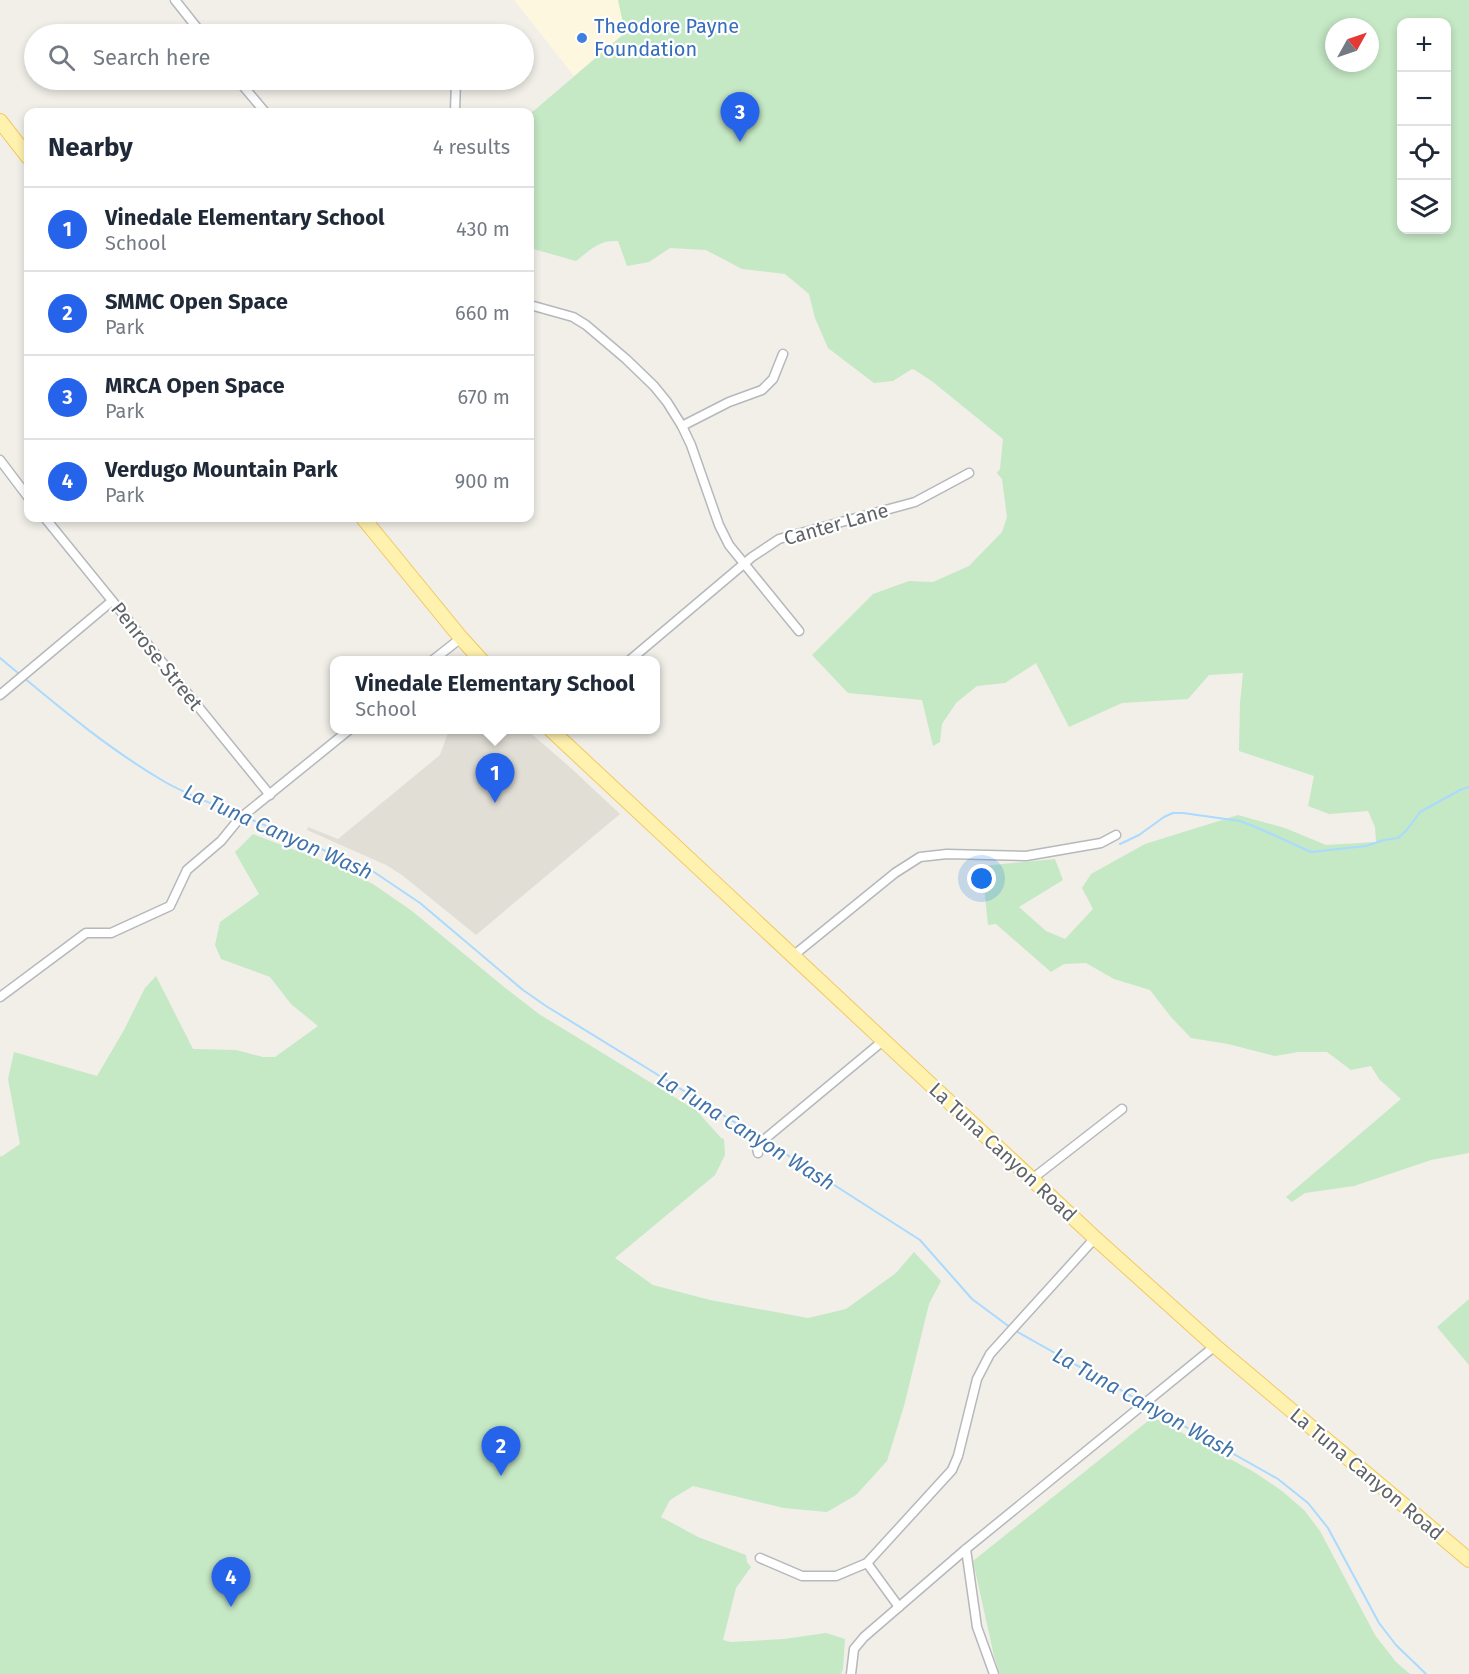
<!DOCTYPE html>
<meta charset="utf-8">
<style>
body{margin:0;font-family:"Fira Sans",sans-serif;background:#f6f6f7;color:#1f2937}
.controls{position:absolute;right:18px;top:18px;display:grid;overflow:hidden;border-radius:12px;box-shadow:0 3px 9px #0003}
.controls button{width:54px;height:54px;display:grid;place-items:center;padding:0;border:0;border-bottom:2px solid #e0e1e3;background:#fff;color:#1f2937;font:30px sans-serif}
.compass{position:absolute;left:1325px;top:18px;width:54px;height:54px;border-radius:50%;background:#fff;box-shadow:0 3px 9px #0003;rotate:50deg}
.you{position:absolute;left:982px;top:879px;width:21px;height:21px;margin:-15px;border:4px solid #fff;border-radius:50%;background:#1a73e8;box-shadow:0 0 0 9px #1a73e833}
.badge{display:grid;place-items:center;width:39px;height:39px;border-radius:50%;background:#2563eb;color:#fff;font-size:20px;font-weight:700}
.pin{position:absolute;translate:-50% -50px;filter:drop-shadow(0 2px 3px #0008)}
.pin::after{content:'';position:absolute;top:32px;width:21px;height:18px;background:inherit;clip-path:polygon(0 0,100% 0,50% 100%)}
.popup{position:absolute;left:330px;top:656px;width:330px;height:78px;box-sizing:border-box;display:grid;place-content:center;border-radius:12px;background:#fff;filter:drop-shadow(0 2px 4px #0005);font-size:20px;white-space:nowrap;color:#747a83}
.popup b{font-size:22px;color:#1f2937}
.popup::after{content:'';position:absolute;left:50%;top:100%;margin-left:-12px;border:12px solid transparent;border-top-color:#fff}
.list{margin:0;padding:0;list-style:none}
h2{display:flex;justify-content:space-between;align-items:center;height:78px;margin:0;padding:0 24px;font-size:26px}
h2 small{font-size:20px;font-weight:400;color:#747a83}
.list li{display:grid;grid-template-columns:39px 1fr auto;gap:18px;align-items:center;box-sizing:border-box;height:84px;padding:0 24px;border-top:2px solid #e0e1e3}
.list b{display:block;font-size:22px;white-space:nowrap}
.list p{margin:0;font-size:20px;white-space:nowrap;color:#747a83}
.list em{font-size:20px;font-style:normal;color:#747a83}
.icon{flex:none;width:33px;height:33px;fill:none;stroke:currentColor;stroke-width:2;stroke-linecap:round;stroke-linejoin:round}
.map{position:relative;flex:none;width:1469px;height:1674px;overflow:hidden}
.search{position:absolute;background:#fff;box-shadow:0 3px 9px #0003;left:24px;top:24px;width:510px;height:66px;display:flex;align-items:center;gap:15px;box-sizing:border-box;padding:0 21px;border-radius:33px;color:#747a83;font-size:22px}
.panel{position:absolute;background:#fff;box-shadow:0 3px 9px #0003;left:24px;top:108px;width:510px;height:414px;border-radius:12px}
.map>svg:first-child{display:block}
.commercial{fill:#fef7e0}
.education{fill:#e1ded6}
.green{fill:#c5e8c5;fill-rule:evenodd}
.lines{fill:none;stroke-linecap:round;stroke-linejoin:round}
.stream{stroke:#aadaff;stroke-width:2}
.minor-casing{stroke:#b5b8bc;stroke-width:11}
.primary-casing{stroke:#f2c960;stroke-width:16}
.minor{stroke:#fff;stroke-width:8}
.primary{stroke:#fff2af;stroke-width:14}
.shop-dot{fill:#3f7fe0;stroke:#fff;stroke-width:2}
.labels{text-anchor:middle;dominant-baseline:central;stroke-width:4.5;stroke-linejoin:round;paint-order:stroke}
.shop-label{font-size:20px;fill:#366cbe;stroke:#fff;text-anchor:start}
.street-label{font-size:20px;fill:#5f6368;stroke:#fff}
.water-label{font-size:21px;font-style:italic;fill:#4174aa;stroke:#fff}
</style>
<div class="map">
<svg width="1469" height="1674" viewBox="0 0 1469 1674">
<rect width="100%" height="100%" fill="#f1efe8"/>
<!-- commercial -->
<path class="commercial" d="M514,0H663L574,76Z"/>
<!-- education -->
<path class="education" d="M449,730H527L572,769L620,814L476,935L402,875L386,865L307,830L308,827L338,839L440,755Z"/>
<!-- green -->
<g class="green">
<path d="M618,0H1469V1153L1431,1160L1354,1186L1305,1193L1292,1202L1286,1197L1401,1099L1379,1079L1371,1066L1351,1070L1327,1052H1298L1275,1056L1228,1044L1191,1038L1171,1017L1150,990L1114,979L1086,963L1064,964L1051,972L996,924L988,925L982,866L1055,859L1063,880L1019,907L1046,931L1065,939L1093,909L1082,888L1091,874L1145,844L1238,815L1285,828L1326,845L1376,842L1375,827L1368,811L1329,814L1308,806L1314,776L1239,751L1240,703L1243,673L1209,675L1188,699L1122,703L1069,727L1036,663L1005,683L977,686L956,703L942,724L940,742L933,746L922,700L848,693L812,655L873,594L909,581L933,582L969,566L1002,532L1007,517L1002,479L997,473L1000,469L1003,439L933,382L915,370L912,369L893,381L874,383L828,348L815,318L809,294L785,274L742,269L706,250L670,248L649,262L627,266L618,241C599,240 591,249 576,261L530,248V114L625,33ZM1402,22H1446V230H1402ZM1334,27H1370V63H1334Z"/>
<path d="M253,834L339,867L373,884L412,911L504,987L539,1014L697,1111L721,1138L724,1139L725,1155L715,1175L615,1258L653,1285L710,1300L808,1318L846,1309L896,1273L914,1252L941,1281L929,1304L904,1406L887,1461L856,1495L827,1512L784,1508L693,1486L670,1500L661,1517L698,1537L746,1555L747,1562L751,1567L736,1588L723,1640L731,1642L784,1639L826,1633L845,1639L843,1669L841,1674H0V1155L1,1157L20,1144L8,1079L14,1052L97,1076L124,1030L145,988L156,976L193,1049L236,1050L263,1057H275L318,1026L291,1004L270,977L221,959L215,945L220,922L259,894L235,852Z"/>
<path d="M1469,1299V1365L1437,1327Z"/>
<path d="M1153,1417L1254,1472L1282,1491L1304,1510L1320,1531L1375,1635L1396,1662L1410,1674H1000L994,1656L973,1561Z"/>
</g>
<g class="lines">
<!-- stream -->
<g class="stream">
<path d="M0,658C53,702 105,747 165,782C188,795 215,805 240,815"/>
<path d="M245,817L371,870L420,903L523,990L546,1006L762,1139"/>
<path d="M1120,844L1139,835L1164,817L1173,813H1183L1240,821L1258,828L1311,852L1366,846L1384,840L1398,838L1406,831L1420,812L1460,790L1469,787"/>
<path d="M767,1142L920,1240L972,1299L1011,1328"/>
<path d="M1016,1331L1142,1402"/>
<path d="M1147,1405L1278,1479L1308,1503L1328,1528L1379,1623L1396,1645L1426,1674"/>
</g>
<!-- minor casing -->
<g class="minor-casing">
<g id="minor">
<path d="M175,0L202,34"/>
<path d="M238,80L265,112"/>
<path d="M455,112L456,80"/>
<path d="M530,305L573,317L586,325L626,359L654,386L667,402L682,426L691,445L719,525L729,545L799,631"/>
<path d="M682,426L729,402L762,390L773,379L783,354"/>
<path d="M0,460L28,497"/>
<path d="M45,518L270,795"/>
<path d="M433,660L461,638"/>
<path d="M630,660L752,557L779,539L915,502L969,473"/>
<path d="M0,695L112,601"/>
<path d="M794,955L895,873L920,857L947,854L1026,856L1101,843L1116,835"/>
<path d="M0,997L86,933H111L170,906L187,870L221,841L239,819L349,730"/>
<path d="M758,1153L757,1148L760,1143L884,1040"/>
<path d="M1032,1179L1122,1109"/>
<path d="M966,1549L977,1627L994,1674"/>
<path d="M760,1558L802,1576H836L867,1563L952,1470L958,1456L977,1379L990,1354L1095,1238"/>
<path d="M867,1563L899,1607"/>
<path d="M851,1674L854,1649L864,1637L966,1549L1215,1346"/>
</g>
</g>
<!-- primary casing -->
<g class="primary-casing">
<g id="primary">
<path d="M0,121L28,157"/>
<path d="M363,518L461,638L481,660"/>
<path d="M551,730L1095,1238L1215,1346L1469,1560"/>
</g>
</g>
<!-- minor -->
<use href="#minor" class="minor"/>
<!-- primary -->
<use href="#primary" class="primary"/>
</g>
<!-- markers -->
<circle class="shop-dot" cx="582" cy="38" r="6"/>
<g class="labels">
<!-- shop labels -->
<g class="shop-label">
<text x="594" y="26">Theodore Payne<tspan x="594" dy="23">Foundation</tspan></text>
</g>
<!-- street labels -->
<g class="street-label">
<text transform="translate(836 524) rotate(-16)">Canter Lane</text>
<text transform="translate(157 656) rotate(51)">Penrose Street</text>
<text transform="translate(1003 1152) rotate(43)">La Tuna Canyon Road</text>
<text transform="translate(1367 1474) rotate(40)">La Tuna Canyon Road</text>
</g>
<!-- water labels -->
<g class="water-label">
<text transform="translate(278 832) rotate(24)">La Tuna Canyon Wash</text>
<text transform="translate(746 1131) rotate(32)">La Tuna Canyon Wash</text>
<text transform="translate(1144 1403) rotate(29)">La Tuna Canyon Wash</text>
</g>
</g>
</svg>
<div class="controls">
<button>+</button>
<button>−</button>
<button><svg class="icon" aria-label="locate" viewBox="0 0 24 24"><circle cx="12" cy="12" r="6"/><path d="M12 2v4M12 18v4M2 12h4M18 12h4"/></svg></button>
<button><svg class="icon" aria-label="layers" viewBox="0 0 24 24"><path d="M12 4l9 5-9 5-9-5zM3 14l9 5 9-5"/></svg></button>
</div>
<svg class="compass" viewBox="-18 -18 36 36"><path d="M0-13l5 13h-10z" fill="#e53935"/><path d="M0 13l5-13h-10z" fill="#747a83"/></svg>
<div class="you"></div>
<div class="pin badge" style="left:495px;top:803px">1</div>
<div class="popup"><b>Vinedale Elementary School</b>School</div>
<div class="pin badge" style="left:501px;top:1476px">2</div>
<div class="pin badge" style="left:740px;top:142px">3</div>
<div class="pin badge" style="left:231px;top:1607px">4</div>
<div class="search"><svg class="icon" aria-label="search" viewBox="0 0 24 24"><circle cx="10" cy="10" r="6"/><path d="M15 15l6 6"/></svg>Search here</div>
<section class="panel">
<h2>Nearby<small>4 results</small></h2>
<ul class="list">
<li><span class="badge">1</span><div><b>Vinedale Elementary School</b><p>School</p></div><em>430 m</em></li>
<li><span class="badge">2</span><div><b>SMMC Open Space</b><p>Park</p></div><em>660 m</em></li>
<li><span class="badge">3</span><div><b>MRCA Open Space</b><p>Park</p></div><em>670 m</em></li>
<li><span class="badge">4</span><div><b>Verdugo Mountain Park</b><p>Park</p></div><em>900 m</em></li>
</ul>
</section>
</div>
